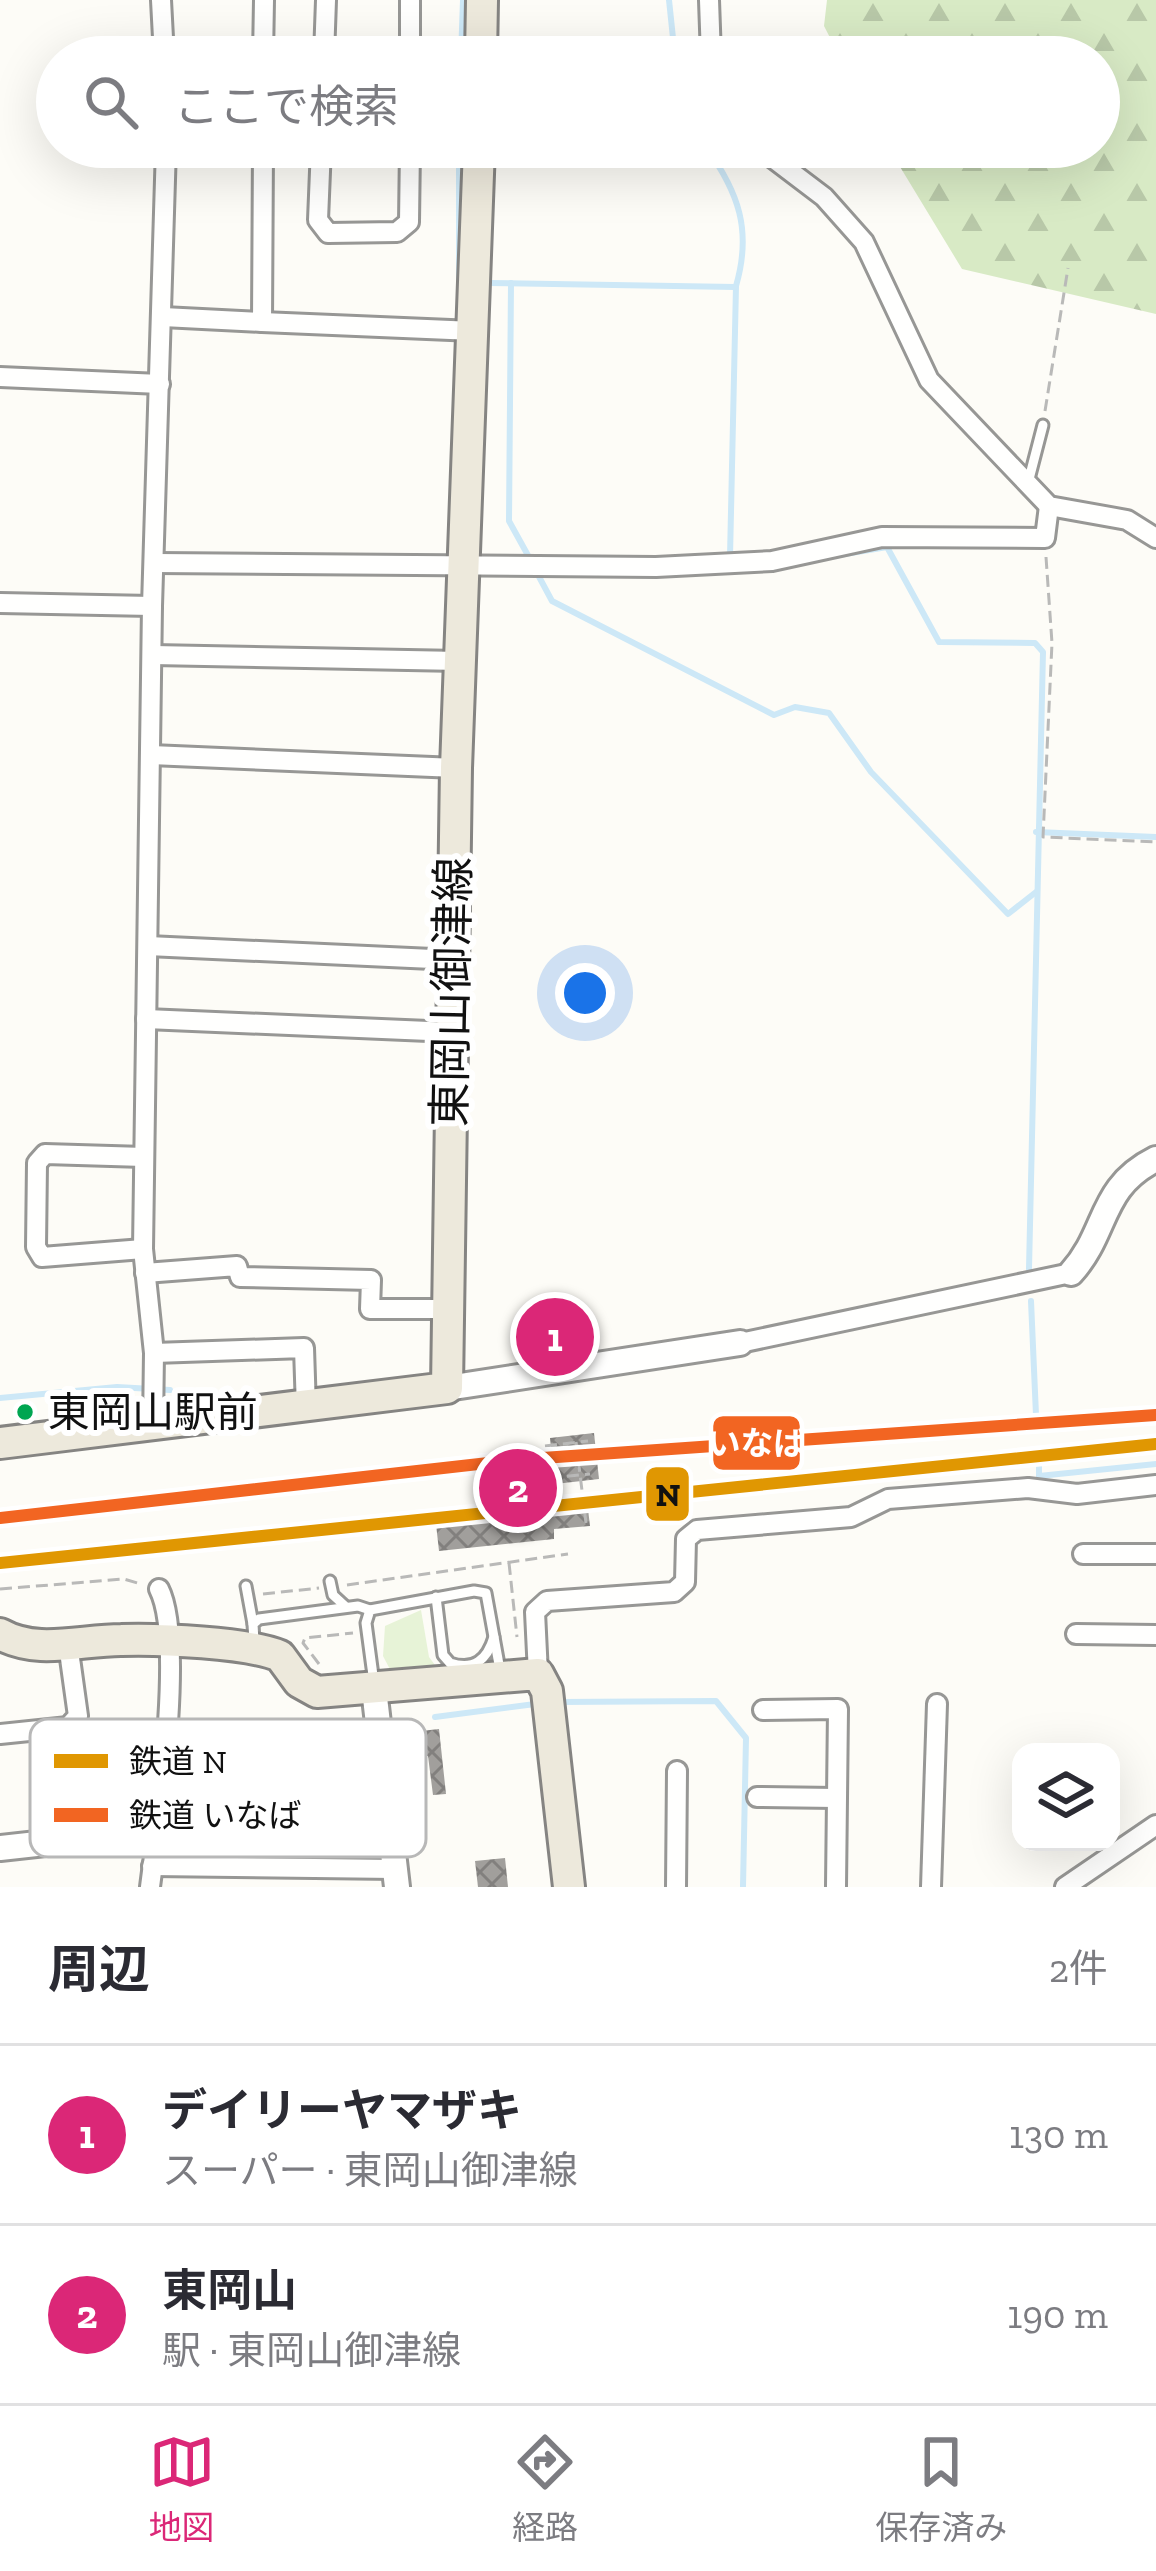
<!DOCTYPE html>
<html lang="ja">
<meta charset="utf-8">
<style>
body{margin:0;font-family:"Zilla Slab","Noto Sans JP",serif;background:#f2f2f3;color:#2b2b33}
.controls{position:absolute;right:36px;bottom:36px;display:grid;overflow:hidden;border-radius:24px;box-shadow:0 12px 48px #0002}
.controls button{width:108px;height:108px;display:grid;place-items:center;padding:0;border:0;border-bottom:3px solid #e1e1e2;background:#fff;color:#2b2b33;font:60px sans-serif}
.you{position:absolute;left:585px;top:993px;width:42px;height:42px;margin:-30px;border:9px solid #fff;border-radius:50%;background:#1a73e8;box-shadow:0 0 0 18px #1a73e833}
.badge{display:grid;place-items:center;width:78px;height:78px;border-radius:50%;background:#db2777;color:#fff;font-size:39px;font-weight:700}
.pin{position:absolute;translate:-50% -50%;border:6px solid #fff;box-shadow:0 3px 12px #0006}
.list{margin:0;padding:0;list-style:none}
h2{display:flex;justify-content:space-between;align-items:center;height:156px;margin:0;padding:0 48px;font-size:51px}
h2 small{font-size:39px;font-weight:400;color:#7c7c81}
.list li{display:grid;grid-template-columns:78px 1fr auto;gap:36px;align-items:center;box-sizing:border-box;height:180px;padding:0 48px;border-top:3px solid #e1e1e2}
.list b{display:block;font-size:45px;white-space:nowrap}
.list p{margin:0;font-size:39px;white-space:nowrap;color:#7c7c81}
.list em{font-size:39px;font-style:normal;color:#7c7c81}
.icon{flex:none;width:66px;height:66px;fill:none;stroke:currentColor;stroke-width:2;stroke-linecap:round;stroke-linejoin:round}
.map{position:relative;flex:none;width:1156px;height:1887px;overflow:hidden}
.search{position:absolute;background:#fff;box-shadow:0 12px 48px #0002;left:36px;right:36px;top:36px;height:132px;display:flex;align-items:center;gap:30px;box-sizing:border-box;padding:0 42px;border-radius:66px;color:#7c7c81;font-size:45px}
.sheet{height:516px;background:#fff}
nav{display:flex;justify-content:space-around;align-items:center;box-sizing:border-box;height:168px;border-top:3px solid #e1e1e2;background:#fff;font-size:33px;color:#7c7c81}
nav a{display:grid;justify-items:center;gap:6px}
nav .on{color:#db2777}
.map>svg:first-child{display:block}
.green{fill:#e7f3d7}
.forest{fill:url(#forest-firs)}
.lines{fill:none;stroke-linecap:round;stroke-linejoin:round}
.stream{stroke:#cde8f7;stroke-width:6}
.building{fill:url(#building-cross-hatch)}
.service-casing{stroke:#979795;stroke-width:15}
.minor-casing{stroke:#979795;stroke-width:24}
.tertiary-casing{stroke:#979795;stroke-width:30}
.primary-casing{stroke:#858482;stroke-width:36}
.path{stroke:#b9b9b8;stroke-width:3;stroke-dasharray:12 6;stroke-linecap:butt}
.service{stroke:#fffffe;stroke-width:9}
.minor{stroke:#fffffe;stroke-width:18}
.tertiary{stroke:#fffffe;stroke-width:24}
.primary{stroke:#ede9dc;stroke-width:30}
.rail-1-casing{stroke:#fff;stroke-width:21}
.rail-2-casing{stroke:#fff;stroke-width:21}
.rail-1{stroke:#e09702;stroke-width:12}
.rail-2{stroke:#f26522;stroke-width:12}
.bus-dot{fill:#00a651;stroke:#fff;stroke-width:4.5}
.labels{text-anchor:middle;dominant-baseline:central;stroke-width:12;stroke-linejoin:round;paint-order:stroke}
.bus-label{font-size:42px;fill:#111;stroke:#fff;text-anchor:start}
.street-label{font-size:45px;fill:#111;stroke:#fff}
.key{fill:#fff;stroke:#b8b8b8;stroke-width:3}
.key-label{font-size:33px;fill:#111}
.line-badge{stroke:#fff;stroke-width:4.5}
.badge-label{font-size:33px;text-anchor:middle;font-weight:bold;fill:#fff}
.pale-badge-label{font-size:33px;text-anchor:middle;font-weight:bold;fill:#111}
</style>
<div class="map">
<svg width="1156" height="1887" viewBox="0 0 1156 1887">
<defs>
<pattern id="forest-firs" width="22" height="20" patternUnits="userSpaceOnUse" patternTransform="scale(3)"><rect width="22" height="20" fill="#d8eac5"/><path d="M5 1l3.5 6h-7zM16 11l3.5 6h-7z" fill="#b8c8a8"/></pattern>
<pattern id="building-cross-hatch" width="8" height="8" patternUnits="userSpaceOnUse" patternTransform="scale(3)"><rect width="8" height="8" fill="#a19f9c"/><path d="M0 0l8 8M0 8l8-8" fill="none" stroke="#82807e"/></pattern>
</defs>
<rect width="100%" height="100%" fill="#fdfcf7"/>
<!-- green -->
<path class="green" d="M421,1610L429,1657L438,1669H478L490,1661L489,1669L394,1677L383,1656L385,1626Z"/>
<!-- forest -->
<path class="forest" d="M827,0H1156V314L962,269L888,147H1099V57H840L824,26Z"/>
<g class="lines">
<!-- stream -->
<g class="stream">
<path d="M669,0L675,57"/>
<path d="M461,57L463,0"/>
<path d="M459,147V279"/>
<path d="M706,147C739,193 752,231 736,286L730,557"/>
<path d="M487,283L735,287"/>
<path d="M511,283L509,521L530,559"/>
<path d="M833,556L887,547L939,642L1035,643L1043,652L1029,1269"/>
<path d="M537,573L552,601L774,715L795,707L829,713L871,772L1008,914L1036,892"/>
<path d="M1036,832L1156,837"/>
<path d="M1031,1301L1036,1415"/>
<path d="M0,1398L117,1387L170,1390"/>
<path d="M1039,1467V1476L1156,1464"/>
<path d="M559,1702L716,1701L746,1738L743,1887"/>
<path d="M435,1717L535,1704"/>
</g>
</g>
<!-- building -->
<g class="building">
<path d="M533,1308L584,1329V1350L531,1358Z"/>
<path d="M594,1433L599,1479L555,1484L550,1438Z"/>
<path d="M588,1509L590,1526L554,1529V1539L439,1551L436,1524Z"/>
<path d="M439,1729L446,1794L433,1795L428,1756L414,1757L412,1732Z"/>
<path d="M505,1858L508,1887H478L475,1861Z"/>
</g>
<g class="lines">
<!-- service casing -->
<g class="service-casing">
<g id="service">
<path d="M1029,479L1043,425"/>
<path d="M330,1581L333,1595L346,1607"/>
<path d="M246,1586L253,1624"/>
<path d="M436,1597L443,1655L450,1663C474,1671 487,1660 494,1637"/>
<path d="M254,1642L253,1624L259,1619L358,1606L370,1610"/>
<path d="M374,1683L366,1623L370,1610L474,1591L486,1593L500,1670"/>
</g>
</g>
<!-- minor casing -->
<g class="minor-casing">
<g id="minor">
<path d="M161,0L164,57"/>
<path d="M709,0L711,57"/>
<path d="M263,57L264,0"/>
<path d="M324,57L326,0"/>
<path d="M410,57V0"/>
<path d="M321,147L318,220L328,233L397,232L409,222L410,147"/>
<path d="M758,147L824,197L864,242L929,380L1049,506L1127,520L1156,538"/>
<path d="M163,317L262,322L263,147"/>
<path d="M262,322L474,331"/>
<path d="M0,377L160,384"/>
<path d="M155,563L656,567L772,561L882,537L1045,538L1049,506"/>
<path d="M0,603L152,606"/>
<path d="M153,655L459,661"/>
<path d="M151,755L456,768"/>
<path d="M148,946L454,960"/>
<path d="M146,1019L452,1032"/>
<path d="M143,1249L42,1257L36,1247L37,1163L45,1154L144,1157"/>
<path d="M145,1273L237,1266L240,1277L371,1280L370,1309H447"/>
<path d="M740,1343L1071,1273"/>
<path d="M154,1353L304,1348L306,1409"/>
<path d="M153,1425L154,1353L143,1249L152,606L166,147"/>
<path d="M1083,1554H1156"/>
<path d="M1076,1634L1156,1635"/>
<path d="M538,1674L535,1612L547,1601L674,1592L685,1582L686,1539L697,1530L851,1517L888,1499L1028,1488L1077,1494L1156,1485"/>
<path d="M763,1710L838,1709L836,1887"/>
<path d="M0,1734L68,1727L78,1716L68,1644"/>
<path d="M163,1776H385"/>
<path d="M757,1797L836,1798"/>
<path d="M152,1866L395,1869"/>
<path d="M150,1887C158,1824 185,1640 159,1589"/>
<path d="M676,1887L677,1771"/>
<path d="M931,1887L937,1704"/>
<path d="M1065,1887L1156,1825"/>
</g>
</g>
<!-- tertiary casing -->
<g class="tertiary-casing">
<g id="tertiary">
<path d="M1071,1273C1109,1231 1098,1188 1156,1159"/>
<path d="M447,1388L740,1343"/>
<path d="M374,1689L397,1887"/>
<path d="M0,1848L154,1831"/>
</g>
</g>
<!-- primary casing -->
<g class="primary-casing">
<g id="primary">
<path d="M481,57L482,0"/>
<path d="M0,1443L447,1388L456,768L479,147"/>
<path d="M0,1634C37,1655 80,1640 121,1640C160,1639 246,1642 280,1656L299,1682L317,1692L538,1674L547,1691L569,1887"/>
</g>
</g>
<!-- path -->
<g class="path">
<path d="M1045,411L1068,268"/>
<path d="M1046,557L1052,643L1043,837L1156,842"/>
<path d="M576,1442L586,1523"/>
<path d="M545,1446L588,1441"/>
<path d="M549,1478L590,1474"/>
<path d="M509,1563L517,1637"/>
<path d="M347,1585L568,1554"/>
<path d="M0,1589L124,1579L141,1584"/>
<path d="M263,1594L319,1588"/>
<path d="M319,1664L303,1643L305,1638L353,1633"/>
</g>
<!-- service -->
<use href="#service" class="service"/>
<!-- minor -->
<use href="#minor" class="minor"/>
<!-- tertiary -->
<use href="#tertiary" class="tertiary"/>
<!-- primary -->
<use href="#primary" class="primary"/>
<!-- rail-1 casing -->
<g class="rail-1-casing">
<path id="rail-1" d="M0,1563L1156,1444"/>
</g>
<!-- rail-2 casing -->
<g class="rail-2-casing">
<path id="rail-2" d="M0,1518L514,1460L1156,1415"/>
</g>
<!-- rail-1 -->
<use href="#rail-1" class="rail-1"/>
<!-- rail-2 -->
<use href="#rail-2" class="rail-2"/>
</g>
<!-- markers -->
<circle class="bus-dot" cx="25" cy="1412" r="10"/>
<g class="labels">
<!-- bus labels -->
<g class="bus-label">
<text x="48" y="1412">東岡山駅前</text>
</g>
<!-- street labels -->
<g class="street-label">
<text transform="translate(452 992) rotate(-89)">東岡山御津線</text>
</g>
</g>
<!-- legend -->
<rect x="30" y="1719" width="396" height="138" rx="18" class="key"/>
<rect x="54" y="1754" width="54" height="14" fill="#e09702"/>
<rect x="54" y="1808" width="54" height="14" fill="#f26522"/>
<g class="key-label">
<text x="129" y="1773">鉄道 N</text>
<text x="129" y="1827">鉄道 いなば</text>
</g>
<g class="line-badge">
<rect x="711" y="1414" width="91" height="58" rx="12" fill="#f26522"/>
<rect x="644" y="1465" width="47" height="58" rx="12" fill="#e09702"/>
</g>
<g class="badge-label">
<text x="757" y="1455">いなば</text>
</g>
<g class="pale-badge-label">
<text x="668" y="1506">N</text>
</g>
</svg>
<div class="controls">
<button><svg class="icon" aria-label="layers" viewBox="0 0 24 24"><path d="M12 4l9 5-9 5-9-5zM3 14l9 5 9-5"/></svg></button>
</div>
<div class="you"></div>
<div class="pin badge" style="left:555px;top:1337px">1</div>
<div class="pin badge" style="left:518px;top:1488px">2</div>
<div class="search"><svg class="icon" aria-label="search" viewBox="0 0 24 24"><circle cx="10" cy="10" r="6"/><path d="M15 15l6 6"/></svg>ここで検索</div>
</div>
<section class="sheet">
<h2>周辺<small>2件</small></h2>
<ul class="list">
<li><span class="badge">1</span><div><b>デイリーヤマザキ</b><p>スーパー · 東岡山御津線</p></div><em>130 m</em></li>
<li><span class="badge">2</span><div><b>東岡山</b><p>駅 · 東岡山御津線</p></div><em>190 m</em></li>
</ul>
</section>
<nav>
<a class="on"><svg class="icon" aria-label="map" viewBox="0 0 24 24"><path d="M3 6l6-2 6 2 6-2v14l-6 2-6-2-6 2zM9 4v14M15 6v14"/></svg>地図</a>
<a><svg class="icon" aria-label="directions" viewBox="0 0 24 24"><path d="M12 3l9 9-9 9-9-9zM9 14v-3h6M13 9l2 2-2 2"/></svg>経路</a>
<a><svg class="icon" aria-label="saved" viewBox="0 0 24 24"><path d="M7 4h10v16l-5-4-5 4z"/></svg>保存済み</a>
</nav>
